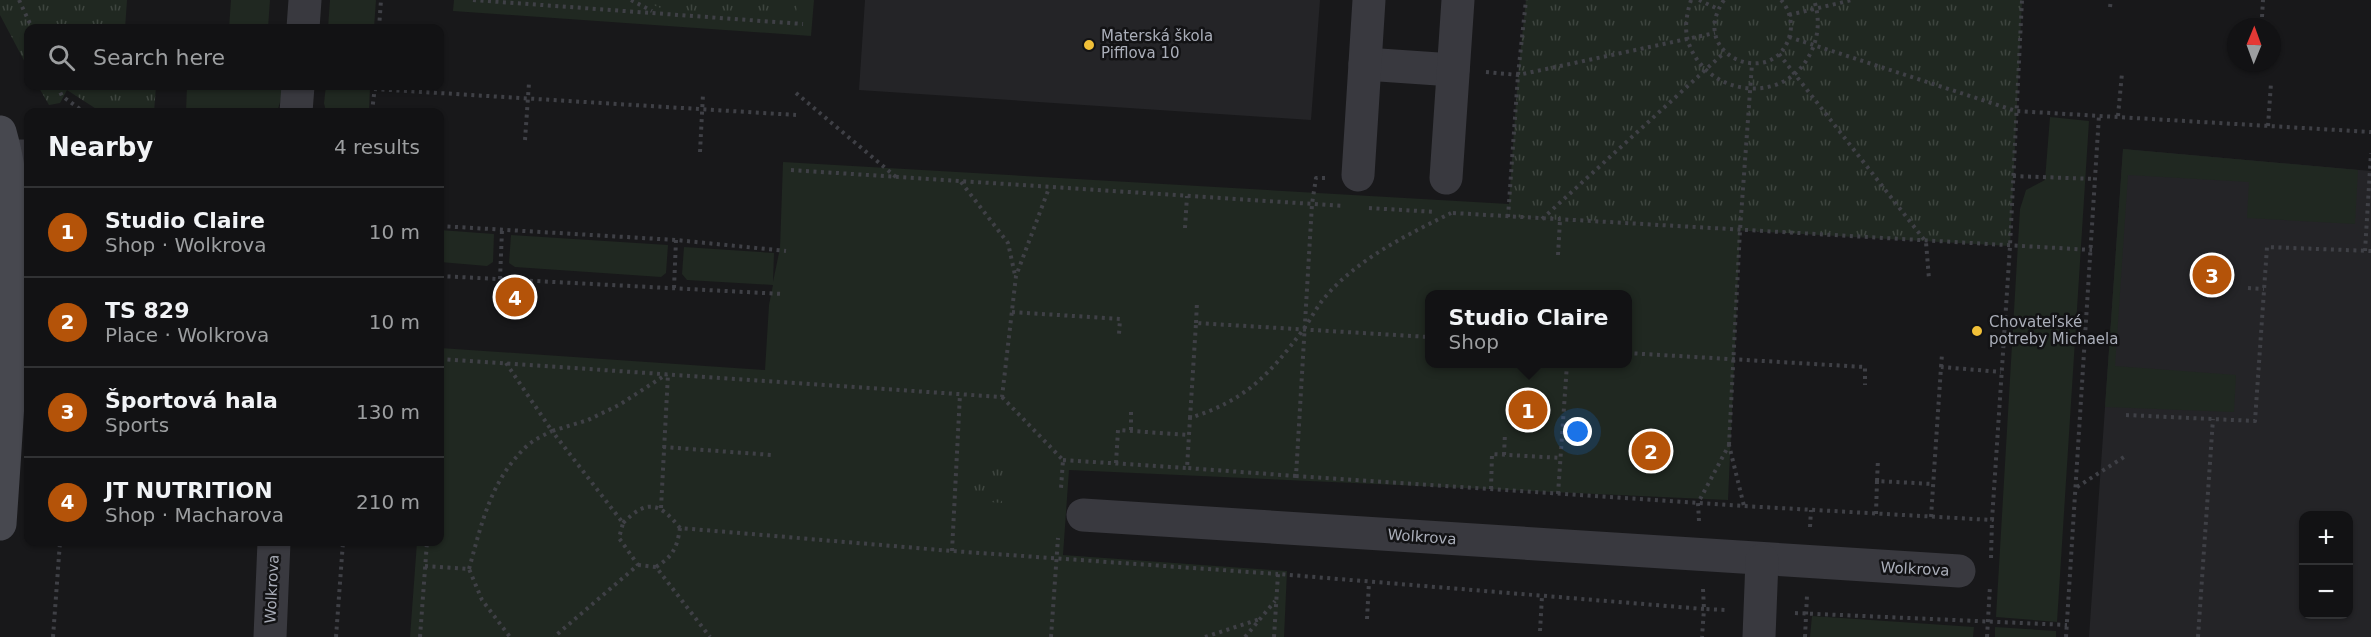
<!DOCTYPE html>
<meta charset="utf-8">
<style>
body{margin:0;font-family:"DejaVu Sans",sans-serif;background:#1b1b1d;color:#f1f3f6}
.controls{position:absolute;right:18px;bottom:18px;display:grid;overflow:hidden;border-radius:12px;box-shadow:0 2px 4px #0004}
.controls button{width:54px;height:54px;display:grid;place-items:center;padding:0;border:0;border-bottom:2px solid #313234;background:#121214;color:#f1f3f6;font:30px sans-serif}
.compass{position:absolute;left:2227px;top:18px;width:54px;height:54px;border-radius:50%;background:#121214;box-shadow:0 2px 4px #0004;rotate:1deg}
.you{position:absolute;left:1578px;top:432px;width:21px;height:21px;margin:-15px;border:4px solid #fff;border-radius:50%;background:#1a73e8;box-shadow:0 0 0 9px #1a73e833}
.badge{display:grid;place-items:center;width:39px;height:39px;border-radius:50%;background:#b45309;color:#fff;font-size:20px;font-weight:700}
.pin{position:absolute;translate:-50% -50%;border:3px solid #fff;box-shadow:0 2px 6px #0006}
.popup{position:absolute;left:1425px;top:290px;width:207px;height:78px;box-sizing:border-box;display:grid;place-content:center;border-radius:12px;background:#121214;filter:drop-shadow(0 2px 4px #0005);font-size:20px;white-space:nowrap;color:#9c9ea0}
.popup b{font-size:22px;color:#f1f3f6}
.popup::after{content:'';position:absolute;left:50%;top:100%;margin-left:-12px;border:12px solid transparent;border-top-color:#121214}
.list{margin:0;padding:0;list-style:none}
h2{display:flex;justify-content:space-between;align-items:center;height:78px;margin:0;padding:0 24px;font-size:26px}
h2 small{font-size:20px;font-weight:400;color:#9c9ea0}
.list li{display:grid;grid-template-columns:39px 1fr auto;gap:18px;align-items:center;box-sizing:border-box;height:90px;padding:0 24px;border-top:2px solid #313234}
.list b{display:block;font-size:22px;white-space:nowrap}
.list p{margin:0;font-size:20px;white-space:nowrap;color:#9c9ea0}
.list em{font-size:20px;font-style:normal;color:#9c9ea0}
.icon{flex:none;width:33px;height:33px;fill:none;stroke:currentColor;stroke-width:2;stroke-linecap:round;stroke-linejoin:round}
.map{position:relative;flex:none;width:2371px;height:637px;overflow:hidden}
.search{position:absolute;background:#121214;box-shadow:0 2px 4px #0004;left:24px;top:24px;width:420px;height:66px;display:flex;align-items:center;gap:15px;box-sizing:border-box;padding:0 21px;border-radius:12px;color:#9c9ea0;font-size:22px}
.panel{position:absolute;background:#121214;box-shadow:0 2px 4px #0004;left:24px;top:108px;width:420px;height:438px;border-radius:12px}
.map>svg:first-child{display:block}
.built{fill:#242427;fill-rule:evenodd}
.grass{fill:#202821;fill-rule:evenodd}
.park{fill:url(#park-tufts)}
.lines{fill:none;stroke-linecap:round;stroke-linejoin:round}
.path{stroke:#3f4046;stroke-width:4;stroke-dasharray:3 4.5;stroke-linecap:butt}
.street{stroke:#39393f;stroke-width:33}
.secondary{stroke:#47484f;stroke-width:33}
.poi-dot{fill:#f1c038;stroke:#131315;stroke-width:2}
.labels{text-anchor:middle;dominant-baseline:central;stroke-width:5;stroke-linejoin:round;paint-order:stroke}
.poi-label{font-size:15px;fill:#aaaeb9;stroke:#131315;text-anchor:start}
.street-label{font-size:15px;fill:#aaaeb9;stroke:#131315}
</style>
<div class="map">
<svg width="2371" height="637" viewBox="0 0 2371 637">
<defs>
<pattern id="park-tufts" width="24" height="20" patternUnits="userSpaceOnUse" patternTransform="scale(1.5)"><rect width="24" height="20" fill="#202821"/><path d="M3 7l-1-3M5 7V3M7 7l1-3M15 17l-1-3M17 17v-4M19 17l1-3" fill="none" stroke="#3e453f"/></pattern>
</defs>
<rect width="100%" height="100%" fill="#18181a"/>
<!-- built -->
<g class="built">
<path d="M865,0H1320L1311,120L859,90Z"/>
<path d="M2123,149L2371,171V637H2089ZM2304,516H2348V614H2304Z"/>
</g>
<!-- grass -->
<g class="grass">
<path d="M231,0H270L268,28H229Z"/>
<path d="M330,0H376L374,28H328Z"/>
<path d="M454,0H814L811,36L453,11Z"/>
<path d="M187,86H285L278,109L274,112H186Z"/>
<path d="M326,86H367L370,88L369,112H326L324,103Z"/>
<path d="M2050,117L2089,121L2057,622L1996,617L2020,209L2026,190L2045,180Z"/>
<path d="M2123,149L2358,170L2355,224L2247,218L2249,182L2128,175L2115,366L2236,375L2234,412L2105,407Z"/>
<path d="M783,162L1509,204L1508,217L1740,230L1728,500L1069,470L1063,555L1287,571L1284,637H410L417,542H440V348L765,370L769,305L773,285L687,280L682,274L684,247L774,253L773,282L780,248ZM1429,294H1627V364H1429Z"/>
<path d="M440,230L494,234L493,262L487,266L440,262Z"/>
<path d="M511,235L668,245L666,273L661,277L515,267L509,263Z"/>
<path d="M1812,616L1974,627L1973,637H1810Z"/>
<path d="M1995,627L2056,631V637H1995Z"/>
</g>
<!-- park -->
<g class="park">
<path d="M0,0H127L125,28H28V68L0,15Z"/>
<path d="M641,0H797L796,18L663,9Z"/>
<path d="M1526,0H2022L2010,246L1508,217L1518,75Z"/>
<path d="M38,86H156L154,112H101L67,90L60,103L49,105Z"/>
<path d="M968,461L1005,464L1002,503L965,500Z"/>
</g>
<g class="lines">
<!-- path -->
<g class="path">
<path d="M19,0L32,28"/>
<path d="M473,0L803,24"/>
<path d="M631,0L652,11"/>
<path d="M1691,0C1687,13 1684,27 1688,41C1705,96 1784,107 1810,54C1819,37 1820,18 1814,0"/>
<path d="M1699,0L1718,9"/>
<path d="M1724,0C1685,57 1777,91 1790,34C1793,22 1789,9 1781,0"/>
<path d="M2110,7L2111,0"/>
<path d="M1789,15L1852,0"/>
<path d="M2262,17L2263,0"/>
<path d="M379,28L381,0"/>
<path d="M1789,37L2016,111L2371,132"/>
<path d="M1779,54L1926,242L1929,279"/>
<path d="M1486,72L1518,75L1715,33"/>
<path d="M57,86L62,96L84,112"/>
<path d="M374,89L796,115"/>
<path d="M796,93L896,177"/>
<path d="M372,112L375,86"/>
<path d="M2118,116L2122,73"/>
<path d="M2268,126L2271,83"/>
<path d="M525,140L529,83"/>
<path d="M700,152L703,94"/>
<path d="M791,170L1344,206"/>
<path d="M2013,176L2095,179"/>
<path d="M1325,178H1316L1312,204L1296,476L1744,506L1992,520L2010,246L2022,0"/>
<path d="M961,182L1008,243L1015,275"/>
<path d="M1369,208L1436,212"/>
<path d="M1453,213L2092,250"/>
<path d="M1508,217L1518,75L1526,0"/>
<path d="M1542,219L1725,52"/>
<path d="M440,226L676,240L786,251"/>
<path d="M1185,228L1187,196"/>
<path d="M2365,251L2371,153"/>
<path d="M1558,255L1560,220"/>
<path d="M440,276L783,294"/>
<path d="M500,279L502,230"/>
<path d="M674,288L676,240"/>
<path d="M2248,288L2264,289"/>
<path d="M1012,312L1120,319L1119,334"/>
<path d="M1196,323L1197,302"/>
<path d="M1627,353L1865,367V385"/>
<path d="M440,359L1002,397L1016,276L1049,188"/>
<path d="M506,363L552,431L588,420L619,405L667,374"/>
<path d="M1941,367L1942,354"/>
<path d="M1002,397L1063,460L1061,488"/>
<path d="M2126,415L2255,421L2267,247L2371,251"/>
<path d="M1190,418L1196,323L1429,337"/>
<path d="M1131,430V408"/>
<path d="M1729,445L1740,230L1752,64"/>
<path d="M663,447L772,455"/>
<path d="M1504,455L1505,433"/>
<path d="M1063,460L1187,468"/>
<path d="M1116,463L1118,430L1189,435"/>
<path d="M1296,476L1187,468L1190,418C1246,400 1268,376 1303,330C1311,319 1317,306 1326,296C1359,258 1407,235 1451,213"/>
<path d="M1877,481L1878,459"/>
<path d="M2077,487L2124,457"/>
<path d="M1491,489L1492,454L1561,458"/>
<path d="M1558,494L1567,364"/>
<path d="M661,508L668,374"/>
<path d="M1876,514L1877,481L1933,484"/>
<path d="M1931,517L1941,367L2001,372"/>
<path d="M1699,521L1698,503L1729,445L1744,506"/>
<path d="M623,523C647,499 659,502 680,528"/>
<path d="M1810,527L1811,510"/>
<path d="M952,551L960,394"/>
<path d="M1991,558L1992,520"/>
<path d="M638,565L656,567L710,637"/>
<path d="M425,566L469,569L482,600L510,637"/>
<path d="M656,567C673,556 677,548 680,528L952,551L1278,574"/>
<path d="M469,569C482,522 491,479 528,445C535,439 544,435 552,431L623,523L619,538L638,565L554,637"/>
<path d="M1703,589L1704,609L1727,610"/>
<path d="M1795,613L2067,625"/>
<path d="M1367,619L1369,582"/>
<path d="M1540,631L1542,596"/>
<path d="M53,637L60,542"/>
<path d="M336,637L343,542"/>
<path d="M420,637L427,542"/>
<path d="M1051,637L1058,538"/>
<path d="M1205,637L1260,619"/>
<path d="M1245,637L1275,601"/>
<path d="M1274,637L1278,574L1704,609L1702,637"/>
<path d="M1805,637L1807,595"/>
<path d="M1987,637L1990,586"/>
<path d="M2066,637L2099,115"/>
<path d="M2198,637L2213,419"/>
</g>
<!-- street -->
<g class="street">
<path d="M303,28L305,0"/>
<path d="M1365,64L1453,70"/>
<path d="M296,112L298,86"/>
<path d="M7,156H28"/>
<path d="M1358,175L1369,0"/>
<path d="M1446,178L1458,0"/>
<path d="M1083,515L1959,571"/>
<path d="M270,637L274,542"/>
<path d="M1759,637L1762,560"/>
</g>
<!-- secondary -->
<path class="secondary" d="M0,132C20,203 16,278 11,351C8,408 4,466 0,524"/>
</g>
<!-- markers -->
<g class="poi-dot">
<circle cx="1089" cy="45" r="6"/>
<circle cx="1977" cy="331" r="6"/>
</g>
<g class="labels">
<!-- poi labels -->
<g class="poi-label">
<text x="1101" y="36">Materská škola<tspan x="1101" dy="17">Pifflova 10</tspan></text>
<text x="1989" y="322">Chovateľské<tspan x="1989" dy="17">potreby Michaela</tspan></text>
</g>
<!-- street labels -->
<g class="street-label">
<text transform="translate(1422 537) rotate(4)">Wolkrova</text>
<text transform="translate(1915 569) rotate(3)">Wolkrova</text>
<text transform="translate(272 589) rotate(-87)">Wolkrova</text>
</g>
</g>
</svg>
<div class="controls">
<button>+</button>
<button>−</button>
</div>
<svg class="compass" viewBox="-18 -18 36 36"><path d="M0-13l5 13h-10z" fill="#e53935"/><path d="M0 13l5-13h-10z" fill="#9c9ea0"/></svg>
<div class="you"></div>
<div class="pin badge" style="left:1528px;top:410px">1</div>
<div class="popup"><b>Studio Claire</b>Shop</div>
<div class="pin badge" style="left:1651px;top:451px">2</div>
<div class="pin badge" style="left:2212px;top:275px">3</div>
<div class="pin badge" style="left:515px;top:297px">4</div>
<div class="search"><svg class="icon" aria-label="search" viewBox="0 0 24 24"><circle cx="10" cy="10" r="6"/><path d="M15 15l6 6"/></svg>Search here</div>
<section class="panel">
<h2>Nearby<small>4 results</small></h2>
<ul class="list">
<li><span class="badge">1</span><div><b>Studio Claire</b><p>Shop · Wolkrova</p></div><em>10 m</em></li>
<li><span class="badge">2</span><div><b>TS 829</b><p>Place · Wolkrova</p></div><em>10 m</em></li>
<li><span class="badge">3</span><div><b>Športová hala</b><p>Sports</p></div><em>130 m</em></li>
<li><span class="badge">4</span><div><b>JT NUTRITION</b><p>Shop · Macharova</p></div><em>210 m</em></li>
</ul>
</section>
</div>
